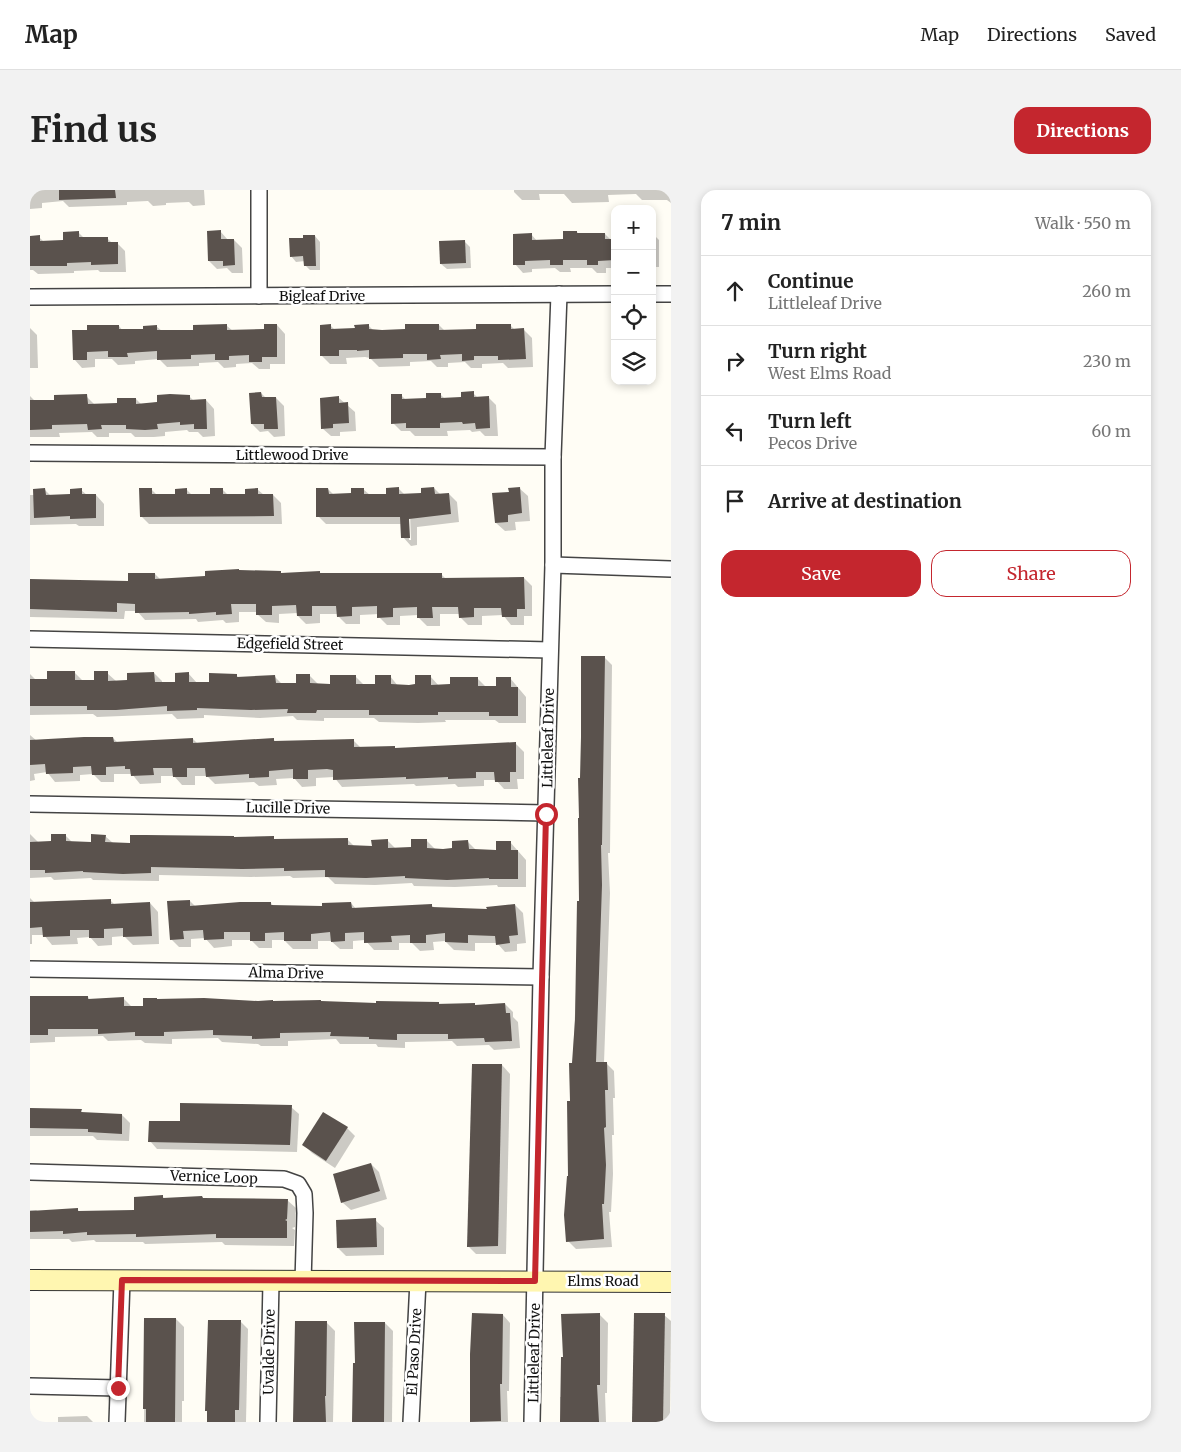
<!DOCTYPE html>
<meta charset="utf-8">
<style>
body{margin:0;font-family:Merriweather,serif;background:#f2f2f2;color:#222}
.controls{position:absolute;right:15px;top:15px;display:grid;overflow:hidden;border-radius:10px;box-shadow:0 2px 8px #0003}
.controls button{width:45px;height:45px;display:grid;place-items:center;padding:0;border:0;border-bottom:1px solid #e0e0e0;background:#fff;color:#222;font:25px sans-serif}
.stop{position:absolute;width:15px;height:15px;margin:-11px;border:4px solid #c4262e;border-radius:50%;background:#fff}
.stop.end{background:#c4262e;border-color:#fff;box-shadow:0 1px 5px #0008}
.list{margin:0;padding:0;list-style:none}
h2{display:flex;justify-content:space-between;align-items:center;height:65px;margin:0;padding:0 20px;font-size:21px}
h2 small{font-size:16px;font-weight:400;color:#767676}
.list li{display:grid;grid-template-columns:32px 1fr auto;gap:15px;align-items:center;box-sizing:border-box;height:70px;padding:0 20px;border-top:1px solid #e0e0e0}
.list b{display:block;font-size:19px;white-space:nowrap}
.list p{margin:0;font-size:16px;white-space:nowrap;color:#767676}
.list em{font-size:16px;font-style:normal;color:#767676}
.actions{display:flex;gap:10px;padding:15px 20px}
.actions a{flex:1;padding:11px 0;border:1px solid #c4262e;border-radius:15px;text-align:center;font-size:18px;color:#c4262e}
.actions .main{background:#c4262e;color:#fff}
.icon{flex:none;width:28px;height:28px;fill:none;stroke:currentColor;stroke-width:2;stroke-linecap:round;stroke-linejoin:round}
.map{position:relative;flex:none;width:641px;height:1232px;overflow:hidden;border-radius:15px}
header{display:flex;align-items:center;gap:30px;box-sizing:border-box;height:70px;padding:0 25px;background:#fff;border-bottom:1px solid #e0e0e0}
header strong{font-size:24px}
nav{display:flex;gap:28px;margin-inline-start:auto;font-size:18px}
.intro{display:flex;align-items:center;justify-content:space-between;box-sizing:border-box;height:120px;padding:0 30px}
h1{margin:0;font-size:35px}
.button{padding:12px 22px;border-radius:15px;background:#c4262e;color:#fff;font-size:18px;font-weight:700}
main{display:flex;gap:30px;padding:0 30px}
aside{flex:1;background:#fff;border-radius:15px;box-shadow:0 2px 8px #0003}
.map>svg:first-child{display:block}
.shadow{fill:#0003;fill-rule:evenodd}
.building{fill:#5a524d}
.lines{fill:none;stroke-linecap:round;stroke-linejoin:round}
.street-casing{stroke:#444;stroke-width:18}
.secondary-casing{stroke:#333;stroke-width:22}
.street{stroke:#fff;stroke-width:15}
.secondary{stroke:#fff6b0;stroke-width:20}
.route{stroke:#c4262e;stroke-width:6}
.labels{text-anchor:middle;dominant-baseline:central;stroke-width:5;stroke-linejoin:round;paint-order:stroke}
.street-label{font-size:14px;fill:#111;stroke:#fff}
</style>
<header>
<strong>Map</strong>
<nav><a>Map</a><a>Directions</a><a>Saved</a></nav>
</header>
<div class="intro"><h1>Find us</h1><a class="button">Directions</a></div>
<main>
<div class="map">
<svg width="641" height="1232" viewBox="0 0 641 1232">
<rect width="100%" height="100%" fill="#fffdf5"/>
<!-- shadow -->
<g class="shadow">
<path d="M0,0H174L175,15L163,16L159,12L136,13V15L123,16L118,11L97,12V15L39,17L33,11L12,13V18L0,19Z"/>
<path d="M484,0H641V13L637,10H612L606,4L578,5L579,12L542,13L534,4H509L510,10H492L484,2Z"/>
<path d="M190,41L198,50H204L212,58L213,83H202L197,78L187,79L179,71Z"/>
<path d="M48,42L54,48H77L82,53H87L95,61L96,82H70L68,80L44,81V83L8,84L3,80H0V47H9L14,52L34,51Z"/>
<path d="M547,42L550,45L575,44L581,50H585V78H576V83H567L562,78H540L541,82H530L525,78L502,79V82L493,83L485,74L501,44L507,51L535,50Z"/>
<path d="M622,43L629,50V77H622Z"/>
<path d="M285,46L290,52V80H280L275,75V71L266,72L261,66L274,49Z"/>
<path d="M435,52L440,57L441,78L417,79L411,74Z"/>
<path d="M247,135L255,144V174H240V179H229L222,173L206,174V177L194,178L188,172L169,173V176L137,177L129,169L105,171V174L88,175L82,169H65V177L52,178L44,169L58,141L89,136L93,141L115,140L126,136L132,141H165L197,136L203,141L235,140Z"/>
<path d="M300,135L305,140L326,139L338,135L344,141L376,140L409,135L415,141L447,140L480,135L485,140H494L502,148L503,177L478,178L473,173L452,174V178H441L435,172L418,173V177H407L401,171L380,172V176L349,177L340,168L335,167L316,168L317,174H300L292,166Z"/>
<path d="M0,138L7,145L8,178H0Z"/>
<path d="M231,203L236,208H246L254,216L255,246L244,247L238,241L230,242L222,234Z"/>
<path d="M443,203L448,208L458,207L466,215L468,246H455L450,241L442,242L440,240L417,241L418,246H385L380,241H371L363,233L371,205L376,210H397L410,204L415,209L433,208Z"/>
<path d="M0,206L5,211H25L56,206L64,214L88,215L106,209L112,215L159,206L164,211L176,210L184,219L185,246L173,247L168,242H159L157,240L135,242V246L124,247H105L101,243H79V247H67L62,242L29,243L30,247H0Z"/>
<path d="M309,208L325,222L326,241L310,242V246H301L292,238Z"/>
<path d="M404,298L411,305L419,304L427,312L429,332L387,337V355L381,356L373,347L372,334H296L288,326L298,299L304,305H322L333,299L340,305H358L369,299L375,305L393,304ZM378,323H380L381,350H379Z"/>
<path d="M489,298L498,306L500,331L485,332L486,340L475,341L466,333L464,304L480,303Z"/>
<path d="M121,299L127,305H146L157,300L162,305H182L192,299L198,305H216L227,299L234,305H243L251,313L252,334H119L111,326Z"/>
<path d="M15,300L21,306L41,305L51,300L57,305H66L74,314V336H49L46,334L0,335V305H4Z"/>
<path d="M250,382L252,384L289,382L292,384H411L416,389L494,388L502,396V426H494V435H481L473,425L452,426V435H438L430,427V424H410V436H397L389,428L388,425L370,426V435H357L349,427V424L330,425V434H316L308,426V424H290V433L276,434L268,426V423L249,424V433L236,432L227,424V422H209V432L196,433L193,430L168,432L166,429L115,430L107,421H95L94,429L0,427V391L100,392L125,384L131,390Z"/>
<path d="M574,467L582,475L580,663H578L580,703L574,873H576L584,881L585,908H583L584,945H582L583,984L581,1022H579L582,1057L546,1059L538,1051L541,912L550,713L551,589Z"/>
<path d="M45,483L53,491H65L77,483L86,491L98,492L124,483L132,491V493H146L158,483L167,493H180L207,486L209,488L245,487L252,494H267L280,486L288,494L301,495L326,487L334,495H347L360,486L368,496L387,495L400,486L409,496L422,495L447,488L455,496L468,497L480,488L496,507V533H469L465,530H415L416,532L388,533L349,532L344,528H294V531L267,530L263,526L230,528L174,525V528L147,529L142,524L67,527L63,524L0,525V484L6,490H18Z"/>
<path d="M0,545L7,551L83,548L88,553L163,549L168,554L243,549L246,552L323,550L331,558L366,559L486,554L494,562V589H487L488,599H474L466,590H454V596L428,597L425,594L386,596L384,594L312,597L304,587L286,588V596L272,597L264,588L246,589L247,595L229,596L224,592L185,594L177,586H165V595H152L144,586H131V593L110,594L102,584H84V592H71L63,584L50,585V591L25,592L17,582L4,584L5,590L0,591Z"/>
<path d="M0,644L8,652H22L35,645L43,653H62L75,646L83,653L101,654L203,647L243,648L245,650L317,649L325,657H343L357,650L366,659H382L397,651L405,659L424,660L438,652L446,660L468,661L480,652L496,670V697H468L467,695L425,697L384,696L382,693L345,695L305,694L298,687L263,688L260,686L221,687L129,685V691L63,690L61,688L24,690L21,687L0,688Z"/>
<path d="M0,708L5,713L80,710L85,715L120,713L128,722L129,754L103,755L94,746L82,747V755L68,756L60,747L47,748L48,754L22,755L14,745H2V754H0Z"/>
<path d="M160,711L166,717L241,713L244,717H294L321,713L326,719L401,715L405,718L458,720L485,715L493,723L496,753L487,754V761L475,762L467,753H445V761L424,760L415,751L403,752L404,760L390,761L382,753H369V760H344L335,750L323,751V759H310L301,751H288V759H263L254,750H242V758H229L221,750H202V756L184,758L175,748L161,749V757H149L141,749Z"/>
<path d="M58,807L60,810L93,808L102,817L244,812L444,814L446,816L475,814L483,822V827L488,832L490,858L464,860L459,855L427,856L422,851L375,852V858L348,857L346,854H310L306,849L258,851V856H231L228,854L192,852L188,848L142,849V854L115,853L111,850L78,851L73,846L25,847V852L0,853V808Z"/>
<path d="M472,875L480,884L476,1064H446L438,1056Z"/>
<path d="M261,917L269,924L267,962L127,959L120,951Z"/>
<path d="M0,920L51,921L54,924L92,925L100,933L99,951L67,950L63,946H0Z"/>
<path d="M317,938L325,946L305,978L282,963L274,955Z"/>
<path d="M341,974L349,982L357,1009L321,1020L312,1012Z"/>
<path d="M132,1006L135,1009L257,1010L266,1018L265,1037L262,1038L265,1040L264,1056L195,1055L192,1052L115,1054L113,1052H66L64,1050L42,1052L39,1049H0V1020H6L9,1022L47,1019L50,1022L106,1021Z"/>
<path d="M345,1030L354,1038V1065L316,1066L308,1058Z"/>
<path d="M569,1124L578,1133L577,1203H575L576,1232H531L530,1207H532Z"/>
<path d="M473,1125L480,1133L479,1201H477L478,1232H442L440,1202Z"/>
<path d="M634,1125L641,1131L640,1232H604Z"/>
<path d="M146,1129L154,1137V1211H152V1232H114L115,1130Z"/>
<path d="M210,1131L218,1139L216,1232H178Z"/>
<path d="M297,1133L305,1141L303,1232H264Z"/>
<path d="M355,1133L363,1141L362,1232H323L326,1175Z"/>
<path d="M57,1226L63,1232H28V1227Z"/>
</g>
<!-- building -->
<g class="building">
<path d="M29,0H85L86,8L29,10Z"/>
<path d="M191,40V49H204L205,75L193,76V71H178L177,41Z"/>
<path d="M49,41V47H78V52H88V74L61,75V72L37,73V76H0V46L10,45V51L33,50V42Z"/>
<path d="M533,41H547V43H575V49H584L585,70L568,71V75H557V70H533V75H520V70L495,71V75H483V44L502,43V50L533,49Z"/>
<path d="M273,45H285L286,76H274L273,66L260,67L259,48H273Z"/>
<path d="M435,50L436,73L410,74L409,51Z"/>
<path d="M197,134V140L234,139V134H247V167H232V172H219V165L199,166V170H185V164L161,165V169L127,170V161L97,163L98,167H78V161L57,162V170H43L42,140H57V135H89V139H113V136L127,135V140H163V135Z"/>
<path d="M301,134V139L325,138L324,135L339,134V139L352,140L375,139V134H409V140L446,139V134H481V139L494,138L496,169L468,170V166H444V170L432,171V164L410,165L411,169L397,170V164H373V168L339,169V160L327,161V160H309V166H290V135Z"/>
<path d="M444,201V207L459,206L460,238L446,239L445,233L433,234L432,232L410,233V238H376V233L361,234V204H372V209L396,208V203H411V208L431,207V202Z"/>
<path d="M231,202L232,207H246L248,239H234V234H221L219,203Z"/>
<path d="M57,204L58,214L87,213V208H106V214L127,212V205L140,204L160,205V210L176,209L177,239H164V234L150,235V232L127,234L128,239L115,240L96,239V235H71L72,239L58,240L57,234L22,235V239L0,240V210H24V205Z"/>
<path d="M309,206V213L318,212L319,233L303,234V238L291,239L290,208Z"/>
<path d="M369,297V304L391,303V298L404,297L405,304L419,303L421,324L379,329L380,348H371L370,327H286V298H298L299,304L321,303V298H334V304H356V298Z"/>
<path d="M490,297L492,323L478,325V332L465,333L462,303L479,302L478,298Z"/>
<path d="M15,298L16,305L40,304V299L52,298V304H66V328L40,329V326L4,328L3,299Z"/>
<path d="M109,298H122V304H145V299L157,298V304H180V298H193V304H215V299L228,298V304H243L244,326L110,327Z"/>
<path d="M209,379V380L251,381V383L290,381V383H412V388L494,387L495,419H487V427H472L471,418H444V427L429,428L428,417H402L403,428H387V417L363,418V427L347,428V416L322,417V426L307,427L306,416H282V426H267L266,415L242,416V425H226V414H201L202,424L186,425V422L159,424V422L105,423V414L87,413V422L0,419V389L98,391V383H125V389L175,386V381Z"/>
<path d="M551,466H575L572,655H571L572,695L566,872H577L578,900H575L576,937L574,938L576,975L574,1014H572L574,1049L536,1052L534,1025L537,986H538L537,911H540L539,873H542L545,830L547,711H549L548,628H549L548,588H550L551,547Z"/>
<path d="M17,481H45V490H64V481H78V491L97,490V483L124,482L125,492H145V483L159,482V492H179V483L207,484V487L245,485L246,493H266V484H280V493L300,494V485H326V494H345V485H361V494L379,495L385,494V485H401V495L420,494V487H448V496H466V487H481V497H488V526H459V522H408V525H339V520H287L286,523H257L258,519L221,520L167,518V520L137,521V516L86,520H57V516H0V489H17Z"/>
<path d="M54,547H83L84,552L163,548V553L244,548V551L324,549V557L365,556V558L486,552V582H480V592H465L464,582H446V588L418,589V587L376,589V587L303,590V580L297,579L278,580V589H263V579L239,581V587L219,588V584L176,587L175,578H157V587H143L142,578H123L124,585L101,586L100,579H95V576L76,577V585H62L61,576L43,577V583L16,584L15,574L0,575V550Z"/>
<path d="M21,644H36V651L61,652V644L76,645L75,652L100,653V645H116L204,646V647L244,646V649L318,648V655L342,656L341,650L358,649V658L381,657V649H397V658L413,659L422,658V651L438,650L439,659H444L466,660V651H481V660H488V689H459V688L417,690L375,688V686L336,688L295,687V680L254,681V678L212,679L121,677V683L93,684L53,682V681L15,683V680H0V652L21,651Z"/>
<path d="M81,709V714L120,712L122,746L93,747V738L74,739V748H59V740H40V746L13,747L12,737L0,738V712Z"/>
<path d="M160,710V716L210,712H241V715L292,716V713L321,712L322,718L402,714V717L457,719L456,717L485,714L488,745L479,746L480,753L466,755L465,746L438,745V753L415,752V743L396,745V753H380V745L361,746L362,752L334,753V742L315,743V751L301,752L300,742L281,744V751H254V742L235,743V751H220V742H194V749L174,750L173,740L153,741L154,749L140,750L137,711Z"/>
<path d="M0,806H58V809L94,807V816H113V808H127V809L174,808L228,811L243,810V811L291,810V811L346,813V811L409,812V814L445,813V815L475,813L476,823H480L482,851L455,852L454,848L418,849V844H367V850L339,849V847L300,846L301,842L250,843V848L222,849V846L183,845V840L134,842V846H105V842L68,844V839H18V845H0Z"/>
<path d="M442,874H472L468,1056L437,1057Z"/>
<path d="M150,913L262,915L260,955L118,952L119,931H150Z"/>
<path d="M0,918L52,919L51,922L92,924V944L58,942V939L0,938Z"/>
<path d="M293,922L318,937L296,971L272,955Z"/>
<path d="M341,973L350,1001L311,1013L303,984Z"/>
<path d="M133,1005V1008L172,1006L173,1008L258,1009L257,1029L255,1030L257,1031V1048H186V1044L106,1047V1044L57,1045V1042L33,1044V1041L0,1042V1021L48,1018V1021L104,1020V1007Z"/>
<path d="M346,1028L347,1057L307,1058L306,1030Z"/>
<path d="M442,1123L473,1124L472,1194H470L471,1231L440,1232V1164Z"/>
<path d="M570,1123V1195H567L569,1232H530L531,1167H533L531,1124Z"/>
<path d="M604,1123H635L633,1232H602Z"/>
<path d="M114,1128H146L145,1232H116V1219H113Z"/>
<path d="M178,1130H211L209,1220H205V1232H177V1221H175Z"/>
<path d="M265,1131H297L296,1206H295L296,1232H263Z"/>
<path d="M324,1132H355L354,1232H322L323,1173H325Z"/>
</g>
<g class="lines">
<!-- street casing -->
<g class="street-casing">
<g id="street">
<path d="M622,104H641"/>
<path d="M229,106V0"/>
<path d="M0,107L585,104"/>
<path d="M0,263L523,267"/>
<path d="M523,375L641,379"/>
<path d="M0,449L520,460"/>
<path d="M0,614L516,623"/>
<path d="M0,779L511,787"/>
<path d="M0,982L254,989L268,994L274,1004L275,1023L273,1092"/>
<path d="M0,1196L88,1198"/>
<path d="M87,1232L92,1090"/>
<path d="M238,1232L241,1092"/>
<path d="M381,1232L388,1091"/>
<path d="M502,1232L511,787L523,375V267L529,104"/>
</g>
</g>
<!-- secondary casing -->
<g class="secondary-casing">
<path id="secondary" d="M0,1090L641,1092"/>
</g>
<!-- street -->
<use href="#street" class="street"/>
<!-- secondary -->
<use href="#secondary" class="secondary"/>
</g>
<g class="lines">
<!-- route -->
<path class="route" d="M88,1198L92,1090L505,1091L516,624"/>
</g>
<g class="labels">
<!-- street labels -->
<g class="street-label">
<text x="292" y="106">Bigleaf Drive</text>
<text x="262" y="265">Littlewood Drive</text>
<text transform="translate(260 454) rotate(1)">Edgefield Street</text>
<text transform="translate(518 548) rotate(-89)">Littleleaf Drive</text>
<text transform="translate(258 618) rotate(1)">Lucille Drive</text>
<text transform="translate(256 783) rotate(1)">Alma Drive</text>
<text transform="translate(184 987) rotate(2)">Vernice Loop</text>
<text x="573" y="1091">Elms Road</text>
<text transform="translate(239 1162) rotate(-89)">Uvalde Drive</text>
<text transform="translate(384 1162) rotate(-87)">El Paso Drive</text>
<text transform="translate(504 1163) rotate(-89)">Littleleaf Drive</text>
</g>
</g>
</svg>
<div class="controls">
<button>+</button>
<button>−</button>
<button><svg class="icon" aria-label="locate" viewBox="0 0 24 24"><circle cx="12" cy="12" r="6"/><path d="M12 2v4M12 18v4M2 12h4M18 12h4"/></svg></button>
<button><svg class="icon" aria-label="layers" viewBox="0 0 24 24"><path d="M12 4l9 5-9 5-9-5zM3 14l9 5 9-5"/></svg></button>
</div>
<div class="stop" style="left:516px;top:624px"></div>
<div class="stop end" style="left:88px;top:1198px"></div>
</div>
<aside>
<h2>7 min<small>Walk · 550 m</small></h2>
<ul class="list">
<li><svg class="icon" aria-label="ahead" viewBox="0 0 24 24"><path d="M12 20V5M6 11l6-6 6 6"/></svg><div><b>Continue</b><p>Littleleaf Drive</p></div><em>260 m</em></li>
<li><svg class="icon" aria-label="right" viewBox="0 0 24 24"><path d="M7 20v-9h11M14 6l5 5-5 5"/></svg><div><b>Turn right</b><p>West Elms Road</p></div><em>230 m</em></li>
<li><svg class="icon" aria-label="left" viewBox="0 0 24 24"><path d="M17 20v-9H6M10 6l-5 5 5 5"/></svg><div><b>Turn left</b><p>Pecos Drive</p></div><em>60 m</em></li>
<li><svg class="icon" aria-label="arrive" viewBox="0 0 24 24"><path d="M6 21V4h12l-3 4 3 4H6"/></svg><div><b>Arrive at destination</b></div></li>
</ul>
<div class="actions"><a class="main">Save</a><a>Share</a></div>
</aside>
</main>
